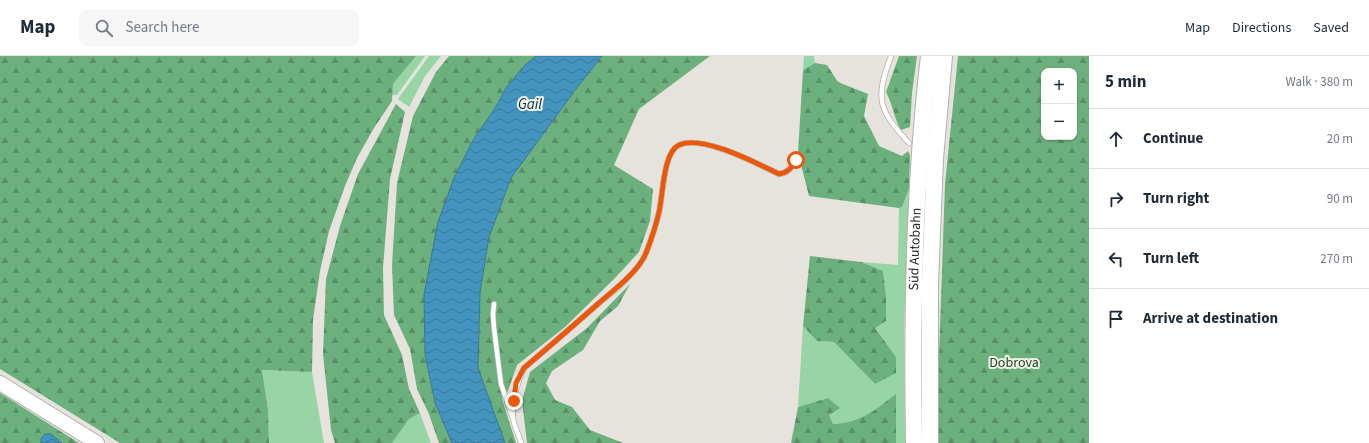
<!DOCTYPE html>
<meta charset="utf-8">
<style>
body{margin:0;font-family:"Source Sans 3",sans-serif;background:#f6f6f7;color:#1f2937}
.controls{position:absolute;right:12px;top:12px;display:grid;overflow:hidden;border-radius:8px;box-shadow:0 1px 3px #0004}
.controls button{width:36px;height:36px;display:grid;place-items:center;padding:0;border:0;border-bottom:1px solid #e0e1e3;background:#fff;color:#1f2937;font:20px sans-serif}
.stop{position:absolute;width:12px;height:12px;margin:-9px;border:3px solid #ea580c;border-radius:50%;background:#fff}
.stop.end{background:#ea580c;border-color:#fff;box-shadow:0 1px 4px #0008}
.list{margin:0;padding:0;list-style:none}
h2{display:flex;justify-content:space-between;align-items:center;height:52px;margin:0;padding:0 16px;font-size:17px}
h2 small{font-size:13px;font-weight:400;color:#747a83}
.list li{display:grid;grid-template-columns:26px 1fr auto;gap:12px;align-items:center;box-sizing:border-box;height:60px;padding:0 16px;border-top:1px solid #e0e1e3}
.list b{display:block;font-size:15px;white-space:nowrap}
.list em{font-size:13px;font-style:normal;color:#747a83}
.icon{flex:none;width:22px;height:22px;fill:none;stroke:currentColor;stroke-width:2;stroke-linecap:round;stroke-linejoin:round}
.map{position:relative;flex:none;width:1089px;height:387px;overflow:hidden}
header{display:flex;align-items:center;gap:24px;box-sizing:border-box;height:56px;padding:0 20px;background:#fff;border-bottom:1px solid #e0e1e3}
header strong{font-size:19px}
nav{display:flex;gap:22px;margin-inline-start:auto;font-size:14px}
.search{width:280px;height:36px;background:#f6f6f7;display:flex;align-items:center;gap:10px;box-sizing:border-box;padding:0 14px;border-radius:8px;color:#747a83;font-size:15px}
main{display:flex}
aside{flex:1;background:#fff}
.map>svg:first-child{display:block}
.green{fill:#97d5a6}
.forest{fill:url(#forest-firs);fill-rule:evenodd}
.water{fill:url(#water-waves);stroke:#3c7592}
.lines{fill:none;stroke-linecap:round;stroke-linejoin:round}
.lane-casing{stroke:#b1b0a8;stroke-width:6}
.primary-casing{stroke:#b1b0a8;stroke-width:16}
.highway-casing{stroke:#b1b0a8;stroke-width:18}
.lane{stroke:#fff;stroke-width:4.5}
.primary{stroke:#fff;stroke-width:14}
.highway{stroke:#fff;stroke-width:16}
.route{stroke:#ea580c;stroke-width:5}
.labels{text-anchor:middle;dominant-baseline:central;stroke-width:4;stroke-linejoin:round;paint-order:stroke}
.street-label{font-size:14px;fill:#2d2c29;stroke:#f2f1e9}
.park-label{font-size:14px;fill:#174a28;stroke:#f2f1e9}
.water-label{font-size:15px;font-style:italic;fill:#0a2f42;stroke:#f2f1e9}
</style>
<header>
<strong>Map</strong>
<div class="search"><svg class="icon" aria-label="search" viewBox="0 0 24 24"><circle cx="10" cy="10" r="6"/><path d="M15 15l6 6"/></svg>Search here</div>
<nav><a>Map</a><a>Directions</a><a>Saved</a></nav>
</header>
<main>
<div class="map">
<svg width="1089" height="387" viewBox="0 0 1089 387">
<defs>
<pattern id="forest-firs" width="22" height="20" patternUnits="userSpaceOnUse"><rect width="22" height="20" fill="#6bb07d"/><path d="M5 1l3.5 6h-7zM16 11l3.5 6h-7z" fill="#588f66"/></pattern>
<pattern id="water-waves" width="16" height="10" patternUnits="userSpaceOnUse"><rect width="16" height="10" fill="#4394bf"/><path d="M0 5q4-4 8 0t8 0" fill="none" stroke="#38799b"/></pattern>
</defs>
<rect width="100%" height="100%" fill="#e5e3dc"/>
<!-- green -->
<g class="green">
<path d="M416,0H425L397,39H392L393,28Z"/>
<path d="M429,0H441L425,20L409,51L398,43Z"/>
<path d="M804,0H814L815,7L803,14Z"/>
<path d="M909,133L904,274L905,387H896V339L866,360L850,367L833,368L829,359L828,342L798,351L803,270L817,285L834,286L875,328L896,301L875,272L886,264V240L883,216L861,206L898,209L899,152L902,151Z"/>
<path d="M262,314L312,316L324,387H269L268,354Z"/>
<path d="M420,357L431,387H392L409,363Z"/>
</g>
<!-- forest -->
<g class="forest">
<path d="M0,0H416L393,28L392,45L374,72L357,102L345,130L329,175L320,215L313,264L312,316L262,314L268,354L269,387H120L0,313Z"/>
<path d="M449,0H536L525,9L506,32L497,49L472,86L454,122L424,239L425,298L435,347L452,387H439L429,358L417,333L410,293L394,259L392,209L397,127L413,60L436,16Z"/>
<path d="M602,0H710L639,53L614,109L653,133L650,165L639,196L616,221L565,271L517,309L508,335L502,343L516,387H505L478,312L480,236L489,181L511,122L576,33Z"/>
<path d="M899,0H917L912,37L910,71L901,74C894,63 893,49 886,36Z"/>
<path d="M958,0H1089V387H939L938,329L945,128ZM1044,15H1074V81H1044Z"/>
<path d="M815,7L827,9L838,26L868,38L864,60L879,90L902,100L908,95L910,99L909,133L902,151L899,152L809,140L798,97L803,14Z"/>
<path d="M396,48L405,56L390,123L383,212L384,259L402,299L409,333L420,357L409,363L392,387H335L331,374L323,298L326,223L340,170L358,118Z"/>
<path d="M810,200L861,206L883,215L886,240V265L875,272L896,301V317L875,328L834,286L817,285L803,270Z"/>
<path d="M630,228L618,250L600,265L583,294L552,315L546,327L555,344L572,351L590,374L623,387H527L522,345L530,316L587,272Z"/>
<path d="M0,337L79,387H62L59,384L41,385V387H0Z"/>
<path d="M896,338V387H791L798,351L828,342L840,352L829,359L833,368C861,367 875,354 896,338Z"/>
</g>
<!-- water -->
<g class="water">
<path d="M536,0H602L576,33L511,122L489,181L480,236L478,312L505,387H452L435,347L425,298L424,239L438,166L454,122L472,86L497,49L506,32L525,9Z"/>
<path d="M45,378H51L62,387H41V382Z"/>
</g>
<g class="lines">
<!-- lane casing -->
<g class="lane-casing">
<g id="lane">
<path d="M891,0C875,44 878,53 909,87"/>
<path d="M494,248L493,258L494,272L501,328L512,360"/>
<path d="M521,387C519,379 514,370 513,362C512,344 516,329 524,312C549,291 574,269 599,247C614,235 639,215 646,197C651,184 656,170 659,156C663,140 663,96 679,89C701,78 758,108 779,118C788,117 792,111 796,104"/>
</g>
</g>
<!-- primary casing -->
<g class="primary-casing">
<path id="primary" d="M0,327L97,387"/>
</g>
<!-- highway casing -->
<g class="highway-casing">
<g id="highway">
<path id="s1" d="M914,387C912,258 914,128 929,0"/>
<path d="M930,387V228L935,103L944,0"/>
</g>
</g>
<!-- lane -->
<use href="#lane" class="lane"/>
<!-- primary -->
<use href="#primary" class="primary"/>
<!-- highway -->
<use href="#highway" class="highway"/>
</g>
<g class="lines">
<!-- route -->
<path class="route" d="M514,345L516,327L524,312C549,291 574,269 599,247C614,234 639,215 646,197C651,184 656,170 659,156C663,140 663,96 679,89C702,78 758,108 779,118C788,117 792,111 796,104"/>
</g>
<g class="labels">
<!-- street labels -->
<g class="street-label">
<text stroke="none"><textPath href="#s1" startOffset="194">Süd Autobahn</textPath></text>
</g>
<!-- park labels -->
<g class="park-label">
<text x="1014" y="307">Dobrova</text>
</g>
<!-- water labels -->
<g class="water-label">
<text x="530" y="48">Gail</text>
</g>
</g>
</svg>
<div class="controls">
<button>+</button>
<button>−</button>
</div>
<div class="stop" style="left:796px;top:104px"></div>
<div class="stop end" style="left:514px;top:345px"></div>
</div>
<aside>
<h2>5 min<small>Walk · 380 m</small></h2>
<ul class="list">
<li><svg class="icon" aria-label="ahead" viewBox="0 0 24 24"><path d="M12 20V5M6 11l6-6 6 6"/></svg><div><b>Continue</b></div><em>20 m</em></li>
<li><svg class="icon" aria-label="right" viewBox="0 0 24 24"><path d="M7 20v-9h11M14 6l5 5-5 5"/></svg><div><b>Turn right</b></div><em>90 m</em></li>
<li><svg class="icon" aria-label="left" viewBox="0 0 24 24"><path d="M17 20v-9H6M10 6l-5 5 5 5"/></svg><div><b>Turn left</b></div><em>270 m</em></li>
<li><svg class="icon" aria-label="arrive" viewBox="0 0 24 24"><path d="M6 21V4h12l-3 4 3 4H6"/></svg><div><b>Arrive at destination</b></div></li>
</ul>
</aside>
</main>
